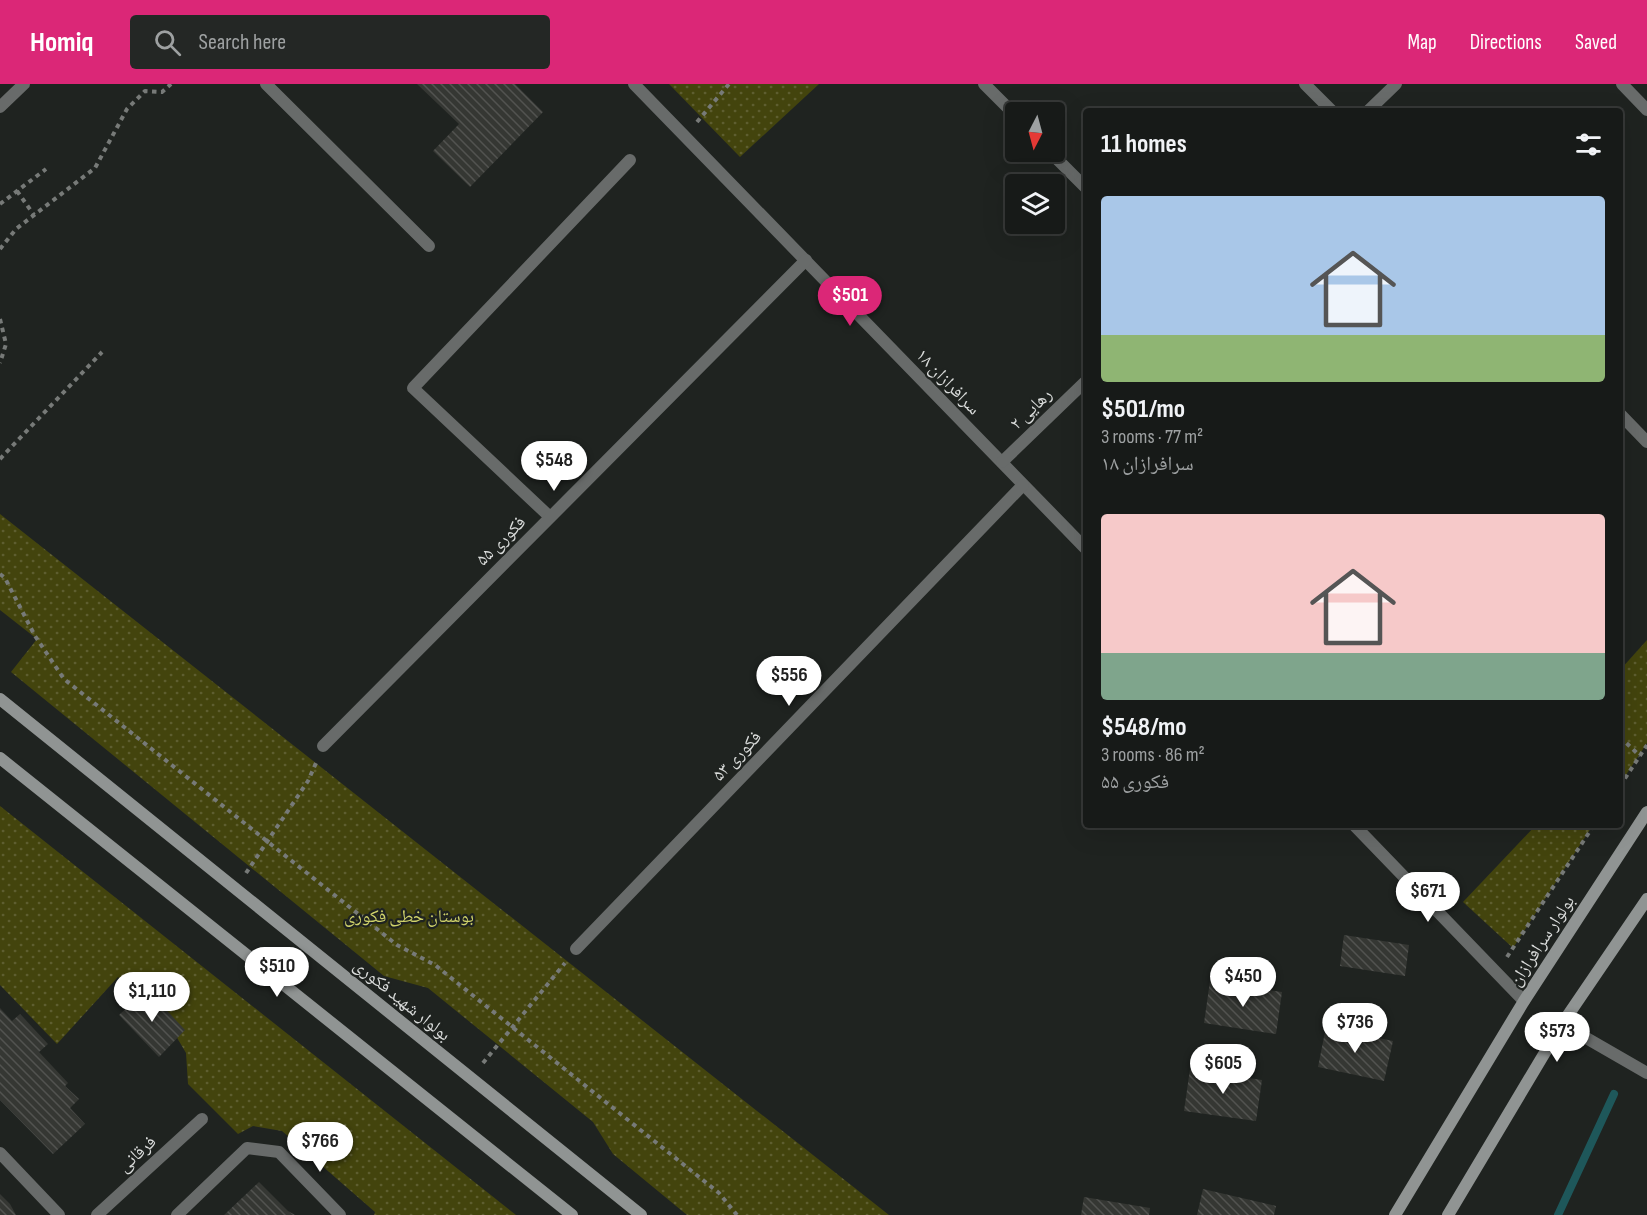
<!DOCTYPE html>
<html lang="en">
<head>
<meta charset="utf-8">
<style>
  :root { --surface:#171a18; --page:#242725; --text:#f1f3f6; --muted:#9ea1a2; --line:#363837; --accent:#db2777 }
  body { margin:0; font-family:"Sofia Sans Condensed","Noto Naskh Arabic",sans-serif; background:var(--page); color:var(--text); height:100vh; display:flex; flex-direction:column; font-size:22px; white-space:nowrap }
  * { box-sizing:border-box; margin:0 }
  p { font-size:20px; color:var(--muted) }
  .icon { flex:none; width:33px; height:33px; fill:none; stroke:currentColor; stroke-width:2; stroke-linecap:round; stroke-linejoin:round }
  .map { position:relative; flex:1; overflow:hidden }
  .sheet { position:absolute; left:1083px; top:24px; width:540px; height:720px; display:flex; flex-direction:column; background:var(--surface); border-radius:6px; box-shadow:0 6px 24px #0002,0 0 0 2px var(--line) }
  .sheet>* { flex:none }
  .needle { width:39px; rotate:186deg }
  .buttons { position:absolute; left:1005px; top:18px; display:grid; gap:12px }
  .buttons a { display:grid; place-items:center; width:60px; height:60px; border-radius:6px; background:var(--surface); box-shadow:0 6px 24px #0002,0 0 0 2px var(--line); font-size:30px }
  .price { position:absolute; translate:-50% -51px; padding:0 14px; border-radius:21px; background:#fff; color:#222; font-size:20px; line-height:39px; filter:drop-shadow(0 2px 3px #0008) }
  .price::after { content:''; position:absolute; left:50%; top:36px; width:18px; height:14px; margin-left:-9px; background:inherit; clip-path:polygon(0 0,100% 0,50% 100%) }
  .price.on { background:var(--accent); color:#fff }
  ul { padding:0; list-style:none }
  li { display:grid; align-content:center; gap:12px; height:318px; padding:0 18px }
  li span { display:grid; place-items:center; height:186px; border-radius:6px; color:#555 }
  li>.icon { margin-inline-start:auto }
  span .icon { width:108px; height:108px; fill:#fffc; stroke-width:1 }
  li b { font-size:26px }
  h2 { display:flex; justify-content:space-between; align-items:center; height:72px; padding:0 18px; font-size:26px }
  header { display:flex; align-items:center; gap:36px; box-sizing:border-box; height:84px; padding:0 30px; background:var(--accent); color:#fff }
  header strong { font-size:28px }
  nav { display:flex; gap:33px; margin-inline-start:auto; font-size:21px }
  .search { width:420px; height:54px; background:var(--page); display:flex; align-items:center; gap:15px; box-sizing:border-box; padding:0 21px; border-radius:6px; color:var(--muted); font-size:22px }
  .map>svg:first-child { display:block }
  .grass { fill:url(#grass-dots) }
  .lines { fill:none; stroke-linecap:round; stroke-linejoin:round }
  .stream { stroke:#1e575a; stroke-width:8 }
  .building { fill:url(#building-back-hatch) }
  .path { stroke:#777a78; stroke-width:4; stroke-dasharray:4.5 4.5; stroke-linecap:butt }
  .service { stroke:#686b6a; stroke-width:12 }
  .pedestrian { stroke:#686b6a; stroke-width:12 }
  .minor { stroke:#686b6a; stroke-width:12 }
  .secondary { stroke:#909493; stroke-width:12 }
  .labels { text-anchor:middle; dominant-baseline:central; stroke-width:4.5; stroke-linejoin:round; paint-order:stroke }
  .street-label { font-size:18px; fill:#d9dbda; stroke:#1f2320 }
  .park-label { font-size:18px; fill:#cfd26a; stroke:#1f2320 }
</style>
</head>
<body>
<header>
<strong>Homiq</strong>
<div class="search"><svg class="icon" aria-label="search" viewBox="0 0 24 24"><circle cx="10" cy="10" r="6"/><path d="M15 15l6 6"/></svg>Search here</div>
<nav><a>Map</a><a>Directions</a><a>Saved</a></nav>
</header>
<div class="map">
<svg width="1647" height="1131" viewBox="0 0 1647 1131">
  <defs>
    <pattern id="grass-dots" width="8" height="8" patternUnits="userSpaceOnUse" patternTransform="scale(1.5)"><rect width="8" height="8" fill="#43440d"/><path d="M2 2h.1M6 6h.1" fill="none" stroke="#5e5e30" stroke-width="1.8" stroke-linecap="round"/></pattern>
    <pattern id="building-back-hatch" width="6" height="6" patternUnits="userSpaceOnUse" patternTransform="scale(1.5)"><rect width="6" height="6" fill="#353733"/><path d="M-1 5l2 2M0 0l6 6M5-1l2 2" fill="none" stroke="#525350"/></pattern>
  </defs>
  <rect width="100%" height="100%" fill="#1f2320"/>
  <g class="grass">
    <polygon points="669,0 819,0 740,73"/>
    <polygon points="0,430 889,1131 687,1131 613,1070 593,1038 428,904 384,892 11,588 37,555 0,526"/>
    <polygon points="1647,556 1647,659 1620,700 1620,586"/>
    <polygon points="0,722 516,1131 374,1131 375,1128 282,1047 253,1042 238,1050 188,1000 186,969 169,940 118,893 57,960 0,901"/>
    <polygon points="1536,741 1593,741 1513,864 1463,818"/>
  </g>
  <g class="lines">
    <polyline class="stream" points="1558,1131 1614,1010"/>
  </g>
  <g class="building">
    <polygon points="417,0 515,0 543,28 470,103 433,67 459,40"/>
    <polygon points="1344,851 1409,861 1405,892 1340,882"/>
    <polygon points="1210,897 1282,908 1276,950 1204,939"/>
    <polygon points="147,905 185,946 159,973 119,931"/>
    <polygon points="0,924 12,937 20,930 48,960 39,968 68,999 65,1002 79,1015 70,1024 85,1040 53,1070 0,1016"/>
    <polygon points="1326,943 1393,957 1384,997 1318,983"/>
    <polygon points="1190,985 1262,996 1256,1037 1184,1027"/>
    <polygon points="259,1098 288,1127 295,1131 224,1131"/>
    <polygon points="1203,1105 1276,1122 1274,1131 1197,1131"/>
    <polygon points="0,1110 10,1120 16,1131 0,1131"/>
    <polygon points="1084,1113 1150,1124 1149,1131 1081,1131"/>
  </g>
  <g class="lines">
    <g class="path">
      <polyline points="697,38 729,0"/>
      <polyline points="17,107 34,131"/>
      <polyline points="0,120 46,85"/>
      <polyline points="0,165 16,145 95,84 127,25 145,7 162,8 171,0"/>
      <polyline points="0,235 6,260 0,279"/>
      <polyline points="0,375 102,268"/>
      <polyline points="0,490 5,494 35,552 64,595 397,861 435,881 719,1109 737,1131"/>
      <polyline points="1620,653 1640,672"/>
      <polyline points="1620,702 1647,661"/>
      <polyline points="246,789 308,697 316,679"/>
      <polyline points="1507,873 1594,741"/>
      <polyline points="483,979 565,879"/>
    </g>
    <g class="service">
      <polyline points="266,0 429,162"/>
      <polyline points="550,433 413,304 630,76"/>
    </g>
    <polyline class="pedestrian" points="97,1131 202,1035"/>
    <g class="minor">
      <polyline points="634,0 1086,465"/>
      <polyline points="984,0 1016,32"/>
      <polyline points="1305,0 1332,27"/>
      <polyline points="1622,0 1647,26"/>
      <polyline points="0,23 24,0"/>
      <polyline points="1368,27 1396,0"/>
      <polyline points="1050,68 1086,104"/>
      <polyline points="1620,330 1647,358"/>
      <polyline points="1002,378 1086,297"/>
      <polyline points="323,662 806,176"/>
      <polyline points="1354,741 1524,917"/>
      <polyline points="576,865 1023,401"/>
      <polyline points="1562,940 1647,989"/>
      <polyline points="0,1069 59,1131"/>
      <polyline points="177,1131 247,1064 279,1068 340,1131"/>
    </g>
    <g class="secondary">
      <polyline points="0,615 641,1131"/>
      <polyline points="0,674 572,1131"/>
      <polyline points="1395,1131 1524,917 1647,728"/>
      <polyline points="1448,1131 1562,940 1647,815"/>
    </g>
  </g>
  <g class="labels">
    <g class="street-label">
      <text transform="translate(948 298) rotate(46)">سرافرازان ۱۸</text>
      <text transform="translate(1031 325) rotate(-44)">رهایی ۲</text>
      <text transform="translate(501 457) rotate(-45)">فکوری ۵۵</text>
      <text transform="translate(737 672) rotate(-46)">فکوری ۵۳</text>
      <text transform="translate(1542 857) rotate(-57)">بولوار سرافرازان</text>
      <text transform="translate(402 916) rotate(39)">بولوار شهید فکوری</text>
      <text transform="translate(137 1070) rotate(-42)">فرقانی</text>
    </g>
    <g class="park-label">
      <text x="409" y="832">بوستان خطی فکوری</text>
    </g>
  </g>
</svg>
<div class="buttons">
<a><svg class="needle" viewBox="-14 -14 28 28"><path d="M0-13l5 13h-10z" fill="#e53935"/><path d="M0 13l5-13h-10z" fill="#9ea1a2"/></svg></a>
<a><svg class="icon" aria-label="layers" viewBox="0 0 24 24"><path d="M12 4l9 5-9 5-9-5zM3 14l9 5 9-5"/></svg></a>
</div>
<b class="price on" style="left:850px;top:243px">$501</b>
<b class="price" style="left:554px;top:408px">$548</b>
<b class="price" style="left:789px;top:623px">$556</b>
<b class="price" style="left:1428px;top:839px">$671</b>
<b class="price" style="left:277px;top:914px">$510</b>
<b class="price" style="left:1243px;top:924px">$450</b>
<b class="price" style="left:152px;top:939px">$1,110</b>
<b class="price" style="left:1355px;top:970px">$736</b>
<b class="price" style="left:1557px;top:979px">$573</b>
<b class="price" style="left:1223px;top:1011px">$605</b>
<b class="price" style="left:320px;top:1089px">$766</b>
<section class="sheet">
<h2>11 homes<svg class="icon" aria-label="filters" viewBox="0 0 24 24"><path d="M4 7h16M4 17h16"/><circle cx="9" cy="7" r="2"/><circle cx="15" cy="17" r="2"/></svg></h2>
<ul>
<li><span style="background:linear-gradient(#a9c7e8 75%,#8fb573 0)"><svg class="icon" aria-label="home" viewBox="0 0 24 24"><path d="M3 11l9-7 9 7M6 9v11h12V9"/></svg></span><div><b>$501/mo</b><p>3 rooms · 77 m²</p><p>سرافرازان ۱۸</p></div></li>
<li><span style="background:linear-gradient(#f6c9c9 75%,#7fa58c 0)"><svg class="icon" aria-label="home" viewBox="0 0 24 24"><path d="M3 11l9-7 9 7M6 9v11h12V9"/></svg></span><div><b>$548/mo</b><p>3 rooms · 86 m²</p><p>فکوری ۵۵</p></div></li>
</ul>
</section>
</div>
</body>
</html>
